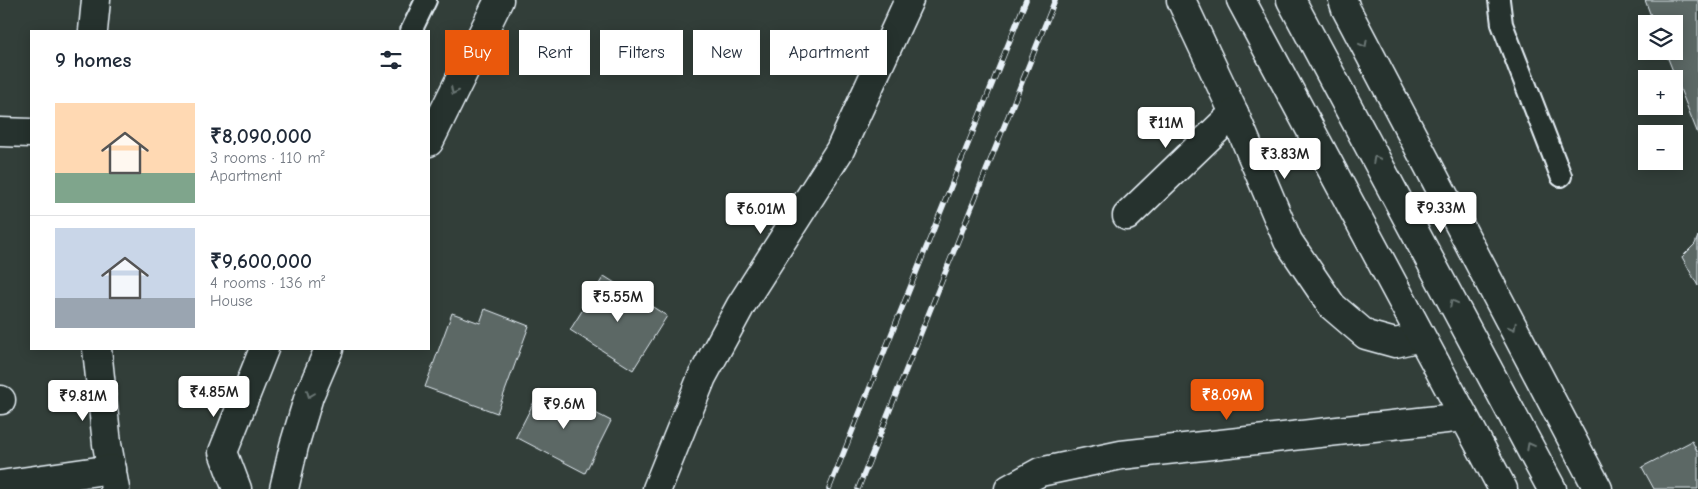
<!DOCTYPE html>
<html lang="en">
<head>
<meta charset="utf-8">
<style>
  :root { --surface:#fff; --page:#f6f6f7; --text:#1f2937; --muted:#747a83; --line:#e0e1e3; --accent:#ea580c }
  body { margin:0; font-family:"Comic Neue",sans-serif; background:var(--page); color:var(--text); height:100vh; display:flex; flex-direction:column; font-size:19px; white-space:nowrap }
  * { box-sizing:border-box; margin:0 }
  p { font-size:16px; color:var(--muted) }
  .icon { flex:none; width:28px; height:28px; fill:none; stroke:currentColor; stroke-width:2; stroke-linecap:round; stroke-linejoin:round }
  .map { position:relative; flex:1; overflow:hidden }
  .panel { position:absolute; left:30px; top:30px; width:400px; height:320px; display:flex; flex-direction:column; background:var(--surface); border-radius:0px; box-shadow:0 2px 12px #0003 }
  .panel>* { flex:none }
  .banner { position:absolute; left:445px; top:30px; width:475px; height:45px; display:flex; gap:10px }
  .buttons { position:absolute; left:1638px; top:15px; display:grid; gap:10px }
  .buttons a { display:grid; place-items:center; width:45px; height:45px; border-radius:0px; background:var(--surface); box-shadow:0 2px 12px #0003; font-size:25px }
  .price { position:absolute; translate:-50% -42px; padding:0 11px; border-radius:5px; background:#fff; color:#222; font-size:16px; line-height:32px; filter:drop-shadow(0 1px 2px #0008) }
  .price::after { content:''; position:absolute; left:50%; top:30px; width:15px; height:11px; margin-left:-8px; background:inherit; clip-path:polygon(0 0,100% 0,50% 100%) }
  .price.on { background:var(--accent); color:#fff }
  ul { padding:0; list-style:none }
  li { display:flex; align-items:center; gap:15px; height:125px; padding:0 25px }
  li+li { border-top:1px solid var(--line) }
  li span { display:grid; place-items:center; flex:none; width:140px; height:100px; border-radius:0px; color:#555 }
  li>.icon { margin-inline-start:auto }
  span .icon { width:60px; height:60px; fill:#fffc; stroke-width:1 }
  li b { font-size:21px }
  h2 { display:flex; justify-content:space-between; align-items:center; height:60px; padding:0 25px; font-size:21px }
  .tag { padding:0 18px; border-radius:0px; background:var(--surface); box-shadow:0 2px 12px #0003; font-size:18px; line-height:45px }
  .tag.on { background:var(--accent); color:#fff }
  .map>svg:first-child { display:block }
  .building { fill:#5c6865; stroke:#e8f1f8 }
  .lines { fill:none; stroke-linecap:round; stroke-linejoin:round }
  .service-casing { stroke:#e8f1f8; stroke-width:24 }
  .minor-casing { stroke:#e8f1f8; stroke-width:31 }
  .tertiary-casing { stroke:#e8f1f8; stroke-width:31 }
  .secondary-casing { stroke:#e8f1f8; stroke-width:31 }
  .service { stroke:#26332d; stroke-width:20 }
  .minor { stroke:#26332d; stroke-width:28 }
  .tertiary { stroke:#26332d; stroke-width:28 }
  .secondary { stroke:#26332d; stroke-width:28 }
  .rail-casing { stroke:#e8f1f8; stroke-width:5.5 }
  .rail { stroke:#26332d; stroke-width:4; stroke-dasharray:11; stroke-linecap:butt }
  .oneway { stroke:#6a7674 }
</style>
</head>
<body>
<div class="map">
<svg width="1698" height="489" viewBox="0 0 1698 489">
  <rect width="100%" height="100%" fill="#323e39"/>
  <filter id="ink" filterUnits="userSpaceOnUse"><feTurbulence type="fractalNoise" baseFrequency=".02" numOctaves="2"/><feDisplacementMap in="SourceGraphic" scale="10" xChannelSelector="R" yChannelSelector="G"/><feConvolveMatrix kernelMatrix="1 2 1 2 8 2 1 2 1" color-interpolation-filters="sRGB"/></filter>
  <g filter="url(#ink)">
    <g class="building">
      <polygon points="1645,0 1698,0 1698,134 1665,51 1674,51 1674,24 1654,24"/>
      <polygon points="1698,236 1698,286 1682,257 1695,244"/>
      <polygon points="604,276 667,316 633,370 570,330"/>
      <polygon points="485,309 529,326 497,413 425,387 452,313 480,323"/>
      <polygon points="540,390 569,405 572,401 611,421 585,473 516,437"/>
      <polygon points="1692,441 1698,453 1698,489 1654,489 1642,467"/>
    </g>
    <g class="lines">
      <defs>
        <g id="service">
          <polyline points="1499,0 1502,24 1561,176"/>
          <polyline points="411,31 426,0"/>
        </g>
        <g id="minor">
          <polyline points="1181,0 1234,113 1288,241 1332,306 1366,335 1395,343 1421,337"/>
          <polyline points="1241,0 1503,489"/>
          <polyline points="93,31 96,0"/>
          <polyline points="0,132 31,133"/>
          <polyline points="1127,216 1234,113"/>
          <polyline points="97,349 107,444 115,489"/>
          <polyline points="0,400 1,400"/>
          <polyline points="0,485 112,469"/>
          <polyline points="237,489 223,452 264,349"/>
          <polyline points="657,489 702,377 741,305 840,150 909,0"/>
          <polyline points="1009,489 1040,472 1121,455 1464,417"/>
        </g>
        <g id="tertiary">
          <polyline points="1343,0 1346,9 1598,489"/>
          <polyline points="429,142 499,0"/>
          <polyline points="284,489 294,446 309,396 329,349"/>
        </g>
        <polyline id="secondary" points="1291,0 1552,489"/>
      </defs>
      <use href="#service" class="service-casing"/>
      <use href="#minor" class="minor-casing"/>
      <use href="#tertiary" class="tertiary-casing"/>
      <use href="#secondary" class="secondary-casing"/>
      <use href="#service" class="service"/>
      <use href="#minor" class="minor"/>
      <use href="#tertiary" class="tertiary"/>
      <use href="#secondary" class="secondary"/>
      <defs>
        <g id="rail">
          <polyline points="829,489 1026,0"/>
          <polyline points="858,489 1055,0"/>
        </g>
      </defs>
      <use href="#rail" class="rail-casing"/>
      <use href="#rail" class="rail"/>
    </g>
    <defs><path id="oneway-chevron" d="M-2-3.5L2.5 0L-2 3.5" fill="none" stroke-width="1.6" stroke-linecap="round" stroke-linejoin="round" transform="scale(1.25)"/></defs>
    <g class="oneway">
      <use href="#oneway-chevron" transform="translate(1364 44) rotate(62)"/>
      <use href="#oneway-chevron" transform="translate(454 91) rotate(116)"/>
      <use href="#oneway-chevron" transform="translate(1376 159) rotate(-118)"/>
      <use href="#oneway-chevron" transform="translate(1453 303) rotate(-118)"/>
      <use href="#oneway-chevron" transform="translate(1513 327) rotate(62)"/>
      <use href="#oneway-chevron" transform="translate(310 394) rotate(111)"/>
      <use href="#oneway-chevron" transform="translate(1530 446) rotate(-118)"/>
    </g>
  </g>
</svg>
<div class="buttons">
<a><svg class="icon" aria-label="layers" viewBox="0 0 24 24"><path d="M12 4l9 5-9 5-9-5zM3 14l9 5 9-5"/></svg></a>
<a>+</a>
<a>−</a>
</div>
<b class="price" style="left:1166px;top:149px">₹11M</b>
<b class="price" style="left:1285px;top:180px">₹3.83M</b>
<b class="price" style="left:1441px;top:234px">₹9.33M</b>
<b class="price" style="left:761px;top:235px">₹6.01M</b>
<b class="price" style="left:618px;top:323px">₹5.55M</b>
<b class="price" style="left:214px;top:418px">₹4.85M</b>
<b class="price on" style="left:1227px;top:421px">₹8.09M</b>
<b class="price" style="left:83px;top:422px">₹9.81M</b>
<b class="price" style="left:564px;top:430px">₹9.6M</b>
<div class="banner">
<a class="tag on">Buy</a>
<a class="tag">Rent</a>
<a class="tag">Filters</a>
<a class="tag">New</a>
<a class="tag">Apartment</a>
</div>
<section class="panel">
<h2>9 homes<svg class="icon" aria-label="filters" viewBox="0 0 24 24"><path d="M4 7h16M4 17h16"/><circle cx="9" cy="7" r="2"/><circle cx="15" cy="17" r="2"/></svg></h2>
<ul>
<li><span style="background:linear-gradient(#ffd9b3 70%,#7fa58c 0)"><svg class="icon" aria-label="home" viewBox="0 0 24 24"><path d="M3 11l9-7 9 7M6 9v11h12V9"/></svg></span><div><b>₹8,090,000</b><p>3 rooms · 110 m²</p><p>Apartment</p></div></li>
<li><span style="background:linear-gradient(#c9d6e8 70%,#9aa5b1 0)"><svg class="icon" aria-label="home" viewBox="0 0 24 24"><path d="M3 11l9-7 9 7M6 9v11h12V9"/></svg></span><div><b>₹9,600,000</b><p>4 rooms · 136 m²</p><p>House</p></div></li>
</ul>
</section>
</div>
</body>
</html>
